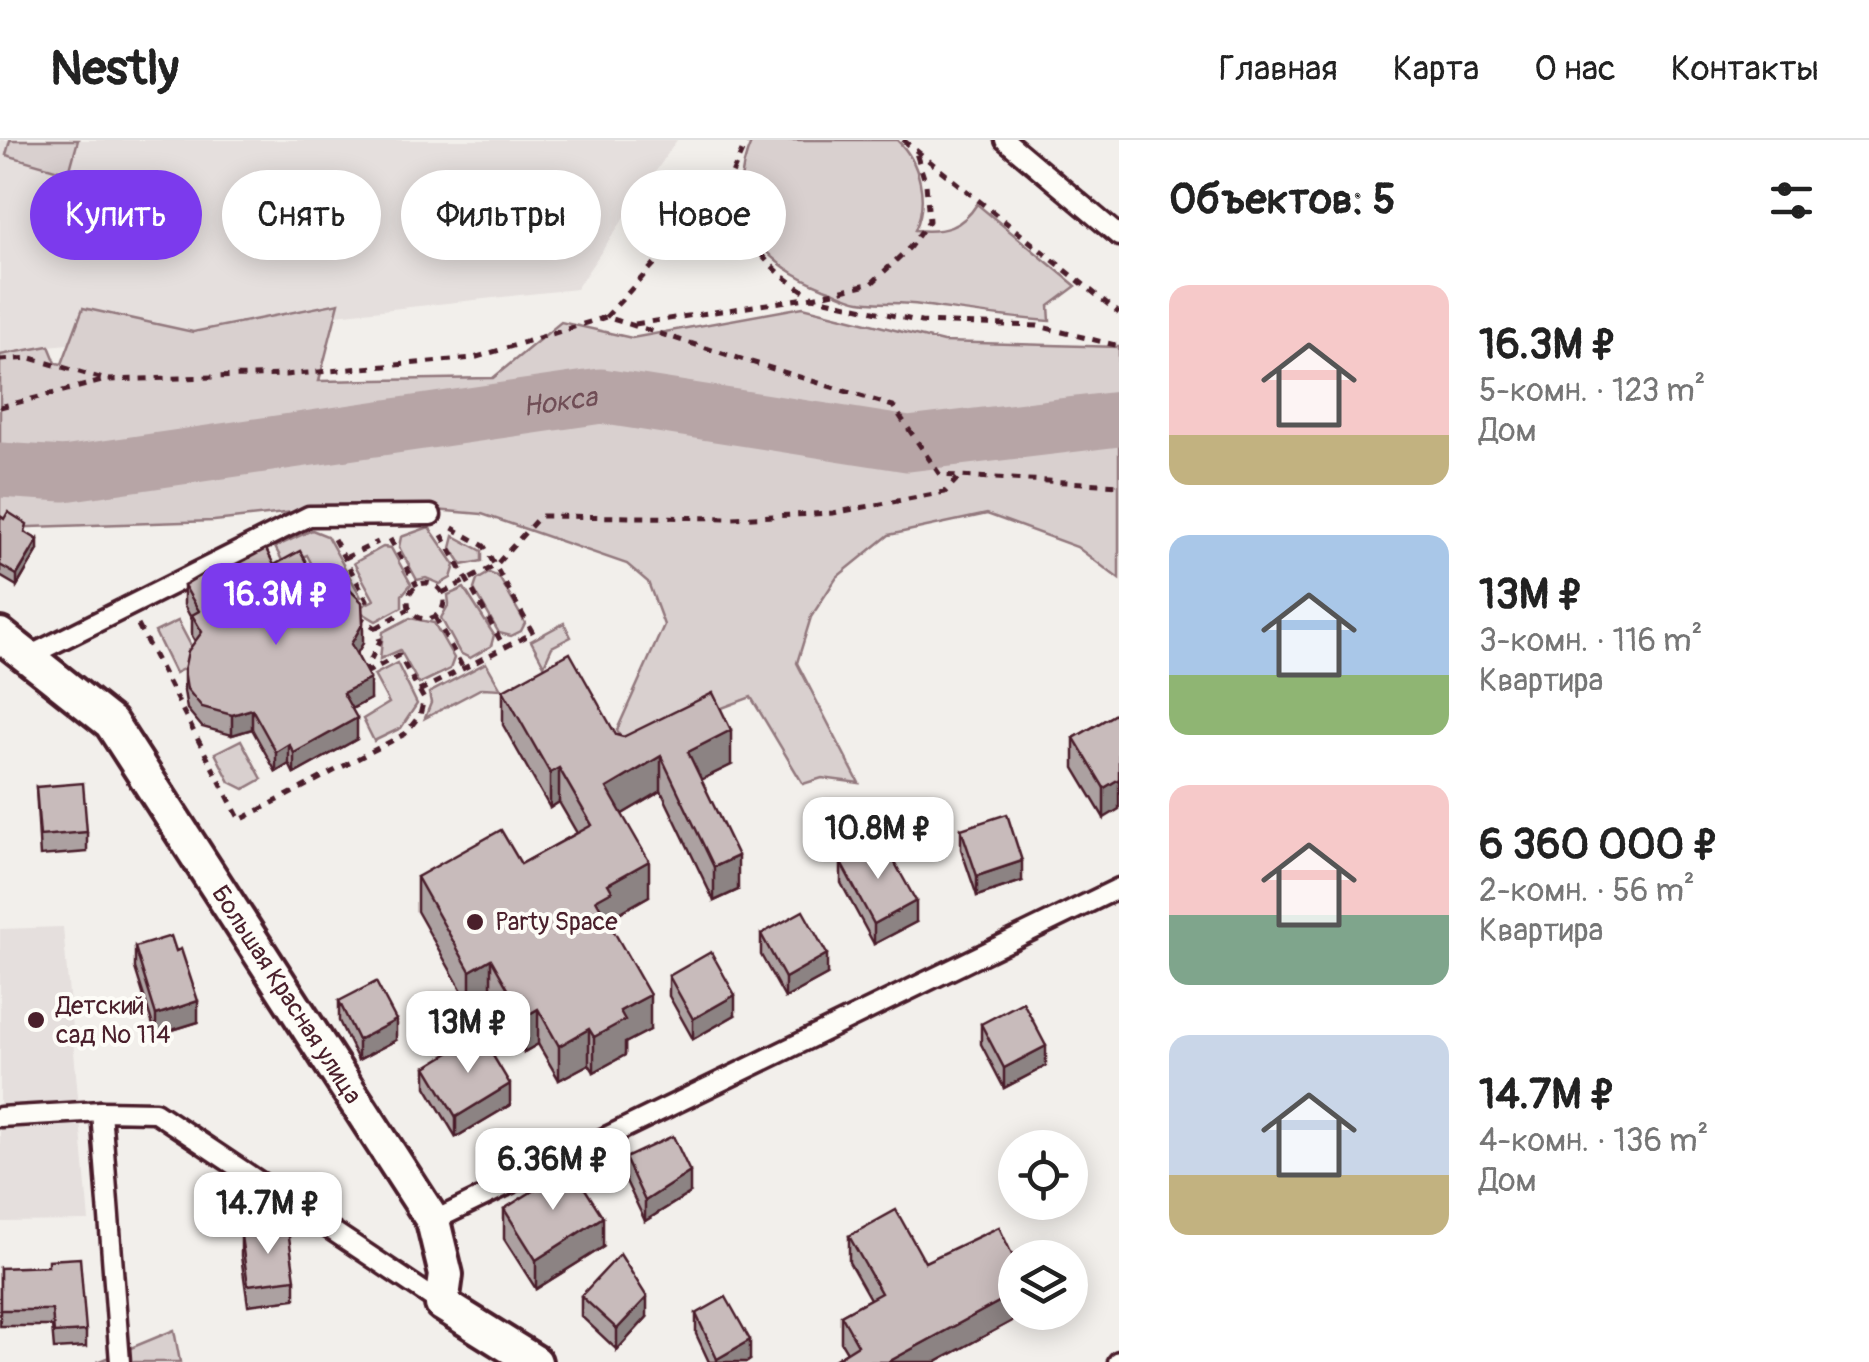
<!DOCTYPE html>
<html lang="ru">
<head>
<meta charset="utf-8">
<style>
  :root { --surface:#fff; --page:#f2f2f2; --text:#222; --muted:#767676; --line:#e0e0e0; --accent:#7c3aed }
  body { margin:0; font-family:Pangolin,sans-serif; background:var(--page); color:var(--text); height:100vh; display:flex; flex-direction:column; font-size:38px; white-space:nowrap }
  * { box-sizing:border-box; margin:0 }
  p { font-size:32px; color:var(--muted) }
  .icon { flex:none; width:55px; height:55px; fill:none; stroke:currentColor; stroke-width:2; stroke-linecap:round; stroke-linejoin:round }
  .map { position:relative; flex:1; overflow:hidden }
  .panel { display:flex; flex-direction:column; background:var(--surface); width:750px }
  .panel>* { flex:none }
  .banner { position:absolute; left:30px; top:30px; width:938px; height:90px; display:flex; gap:20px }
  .controls { position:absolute; left:998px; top:990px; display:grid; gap:20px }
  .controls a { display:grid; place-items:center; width:90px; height:90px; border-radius:50%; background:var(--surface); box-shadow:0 5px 25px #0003; font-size:50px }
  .price { position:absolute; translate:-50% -85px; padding:0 22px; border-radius:20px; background:#fff; color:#222; font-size:32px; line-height:65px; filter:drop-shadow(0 2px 5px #0008) }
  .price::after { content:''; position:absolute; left:50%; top:60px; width:30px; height:22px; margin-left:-15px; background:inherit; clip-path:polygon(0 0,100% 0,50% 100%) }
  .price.active { background:var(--accent); color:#fff }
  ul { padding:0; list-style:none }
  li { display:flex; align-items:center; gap:30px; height:250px; padding:0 50px }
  li span { display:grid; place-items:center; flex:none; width:280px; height:200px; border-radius:20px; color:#555 }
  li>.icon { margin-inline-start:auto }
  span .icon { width:120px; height:120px; fill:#fffc; stroke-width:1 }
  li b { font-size:42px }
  h2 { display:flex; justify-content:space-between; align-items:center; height:120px; padding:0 50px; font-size:42px }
  .chip { padding:0 35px; border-radius:45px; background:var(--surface); box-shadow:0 5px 25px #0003; font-size:35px; line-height:90px }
  .chip.active { background:var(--accent); color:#fff }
  header { display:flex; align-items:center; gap:60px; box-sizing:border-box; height:140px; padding:0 50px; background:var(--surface); border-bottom:2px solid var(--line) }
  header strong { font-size:48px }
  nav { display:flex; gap:55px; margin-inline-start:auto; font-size:35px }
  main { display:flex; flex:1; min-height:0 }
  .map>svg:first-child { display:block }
  .built { fill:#e5dfdd }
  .green { fill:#d9d0cf; stroke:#92787d; stroke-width:2.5 }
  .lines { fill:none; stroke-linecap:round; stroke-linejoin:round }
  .river { stroke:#b7a5a6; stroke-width:55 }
  .service-casing { stroke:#4a1f2b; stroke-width:25 }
  .minor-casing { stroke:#4a1f2b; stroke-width:40 }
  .path { stroke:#4a1f2b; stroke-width:5; stroke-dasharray:8 8; stroke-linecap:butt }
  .service { stroke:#fdfcf7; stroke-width:18 }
  .minor { stroke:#fdfcf7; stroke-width:32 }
  .wall { fill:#aca1a1; stroke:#4a1f2b; stroke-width:2.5 }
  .shaded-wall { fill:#8c8383; stroke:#4a1f2b; stroke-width:2.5 }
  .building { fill:#c8bbbb; stroke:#4a1f2b; stroke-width:2.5 }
  .poi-dot { fill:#4a1f2b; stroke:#fdfcf7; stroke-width:4 }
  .labels { text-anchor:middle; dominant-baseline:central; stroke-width:8; stroke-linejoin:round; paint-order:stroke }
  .poi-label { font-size:25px; fill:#4a1f2b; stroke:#fdfcf7; text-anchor:start }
  .street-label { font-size:25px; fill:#4a1f2b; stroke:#fdfcf7 }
  .water-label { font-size:28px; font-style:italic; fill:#704e56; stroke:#fdfcf7 }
</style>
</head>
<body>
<header>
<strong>Nestly</strong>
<nav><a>Главная</a><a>Карта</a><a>О нас</a><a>Контакты</a></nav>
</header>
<main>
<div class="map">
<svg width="1119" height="1222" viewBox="0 0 1119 1222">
  <rect width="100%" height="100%" fill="#f2efeb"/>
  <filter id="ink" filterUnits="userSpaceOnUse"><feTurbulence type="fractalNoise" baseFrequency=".01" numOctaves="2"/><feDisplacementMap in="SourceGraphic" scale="20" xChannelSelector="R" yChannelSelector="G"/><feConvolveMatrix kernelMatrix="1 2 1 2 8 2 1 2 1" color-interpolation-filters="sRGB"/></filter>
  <g filter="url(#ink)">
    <g class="built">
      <polygon points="0,0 677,0 576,149 49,206 13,215 0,215"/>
      <polygon points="63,787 89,1081 0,1082 0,789"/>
    </g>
    <g class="green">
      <polygon points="10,0 78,0 69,33 6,15"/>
      <path d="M752 0H897C920 22 929 60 915 90 943 93 962 88 977 64L1076 146 1049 166 1050 181C1006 178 964 171 921 165 901 162 880 164 860 161 848 159 836 152 824 148 756 121 721 72 752 0Z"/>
      <polygon points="339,163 319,241 493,238 561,182 632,198 803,167 943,202 1119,207 1119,439 1077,407 987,374 889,395 837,437 811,477 797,523 859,643 822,638 803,644 751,557 624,605 617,590 664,485 648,442 627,424 482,374 363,364 214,381 0,388 0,215 49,206 56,223 62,224 83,168 193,192"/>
      <polygon points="429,387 455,425 451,438 440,444 426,438 417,440 399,407 401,397"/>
      <polygon points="312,390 327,396 361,457 335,469 307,415 284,424 275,407"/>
      <polygon points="454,396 482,411 482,421 462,425 451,408"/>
      <polygon points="383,407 391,408 411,444 402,455 402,467 376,481 356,469 374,460 354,423"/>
      <polygon points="489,433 499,437 525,483 521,491 511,496 499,493 474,449 477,440"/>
      <polygon points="464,448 494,495 491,506 470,518 460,513 441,478 449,464 448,455"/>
      <polygon points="410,478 434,483 454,518 450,529 419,544 400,510 380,519 383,492"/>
      <polygon points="178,481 199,521 175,533 155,492"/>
      <polygon points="564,483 571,497 552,507 544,525 531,501"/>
      <polygon points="397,523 417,564 401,588 374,601 363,579 389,563 374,535"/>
      <polygon points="486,523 501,549 482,548 425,578 431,563 429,553"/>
      <polygon points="241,600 262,639 244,649 230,642 215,613"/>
      <polygon points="174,1190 180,1222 97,1222"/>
    </g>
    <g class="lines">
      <path class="river" id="s1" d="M0 330 64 334 601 256 908 304 1119 279"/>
      <defs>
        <g id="service">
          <polyline points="1005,0 1119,96"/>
          <polyline points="27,517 309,376 431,375"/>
          <polyline points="0,977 101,971"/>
          <polyline points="433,1081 1119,748"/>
          <polyline points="120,1222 101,971 155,972 442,1164"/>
          <polyline points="1118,1222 1119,1221"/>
        </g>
        <g id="minor">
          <path id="s2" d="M0 495 111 583 433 1081 446 1135 442 1164 535 1222"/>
        </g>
      </defs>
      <use href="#service" class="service-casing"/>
      <use href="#minor" class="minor-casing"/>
      <g class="path">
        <polyline points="903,0 1119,173"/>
        <path d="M728 43C743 101 763 125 813 157L872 143 910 107 929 81 926 44 915 10"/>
        <polyline points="606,177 728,43 747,0"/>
        <polyline points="635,184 813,157 921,182 1038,186 1119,206"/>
        <polyline points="0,220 31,218 103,239"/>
        <polyline points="0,267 106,240 285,235 474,218 606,177 893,266 940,335 1119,345"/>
        <polyline points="442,395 504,507"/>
        <polyline points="334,399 367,460 358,465"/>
        <polyline points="390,399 417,446"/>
        <polyline points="345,418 378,402"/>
        <circle cx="426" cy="461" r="18"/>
        <polyline points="442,453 495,426 540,376 733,378 833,373 945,352 960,336"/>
        <polyline points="358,476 376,488 380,501 365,531"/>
        <polyline points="435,477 463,528"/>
        <polyline points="138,485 240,680 405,594 420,575 424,559 399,515 364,534"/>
        <polyline points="376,488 409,469"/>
        <polyline points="419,551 533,493 484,406 449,386"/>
      </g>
      <use href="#service" class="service"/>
      <use href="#minor" class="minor"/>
    </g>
    <g class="wall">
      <polygon points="0,376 27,393 38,410 17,446 0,436"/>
      <polygon points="274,425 316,441 363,503 356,514 370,559 352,569 357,599 294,634 289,624 276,632 252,589 232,595 202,587 187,569 184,551 184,530 195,501 192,496 192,480 184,465 184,445 214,437"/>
      <polygon points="503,550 616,595 731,625 701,640 738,750 714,761 661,651 622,674 649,756 612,777 611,786 650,890 625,903 625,915 594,932 589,924 559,940 538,904 524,912 491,854 470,865 417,771 417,737 521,724 577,693 559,662 550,668 503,585"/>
      <polygon points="1119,572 1104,678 1074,628 1074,598"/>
      <polygon points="36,647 87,692 87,712 40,716"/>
      <polygon points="961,689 1022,741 977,756 961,709"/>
      <polygon points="841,723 916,782 874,804 841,743"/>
      <polygon points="761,794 827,835 785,858 761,815"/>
      <polygon points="135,807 198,882 156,895 135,828"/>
      <polygon points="669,836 735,875 693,899 669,856"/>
      <polygon points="339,861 396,900 358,920 339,881"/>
      <polygon points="981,884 1046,926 1004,948 981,904"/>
      <polygon points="426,927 510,965 456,997 426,947"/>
      <polygon points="625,1018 690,1053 645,1081 625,1039"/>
      <polygon points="504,1069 603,1107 536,1149 504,1099"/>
      <polygon points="241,1096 295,1139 295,1159 248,1165 241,1116"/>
      <polygon points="849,1096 925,1122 1027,1173 936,1222 831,1222 847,1212 841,1202 841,1175 870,1159 849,1122"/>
      <polygon points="0,1128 86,1191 86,1207 54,1209 52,1186 0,1186"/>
      <polygon points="581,1156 647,1177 617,1210 581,1176"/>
      <polygon points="696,1174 750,1220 747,1222 709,1222 696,1194"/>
    </g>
    <g class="shaded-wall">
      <polygon points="38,400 38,410 17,446 17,435"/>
      <polygon points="363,483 363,503 351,524 351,504"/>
      <polygon points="370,539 370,559 343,573 343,553"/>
      <polygon points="252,569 252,589 232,595 232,575"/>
      <polygon points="357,578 357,599 294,634 294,613"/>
      <polygon points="731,590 731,625 688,646 688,612"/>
      <polygon points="289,604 289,624 276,632 276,612"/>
      <polygon points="661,616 661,651 607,683 607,648"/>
      <polygon points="559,628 559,662 550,668 550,633"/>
      <polygon points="1119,639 1119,669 1104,678 1104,648"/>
      <polygon points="738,716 738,750 714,761 714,727"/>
      <polygon points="649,721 649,756 612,777 612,786 596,794 596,760 608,744"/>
      <polygon points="1022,721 1022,741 977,756 977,736"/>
      <polygon points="916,761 916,782 874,804 874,784"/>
      <polygon points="827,814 827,835 785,858 785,838"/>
      <polygon points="491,819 491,854 470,865 470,831"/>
      <polygon points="650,855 650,890 625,903 625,915 594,932 594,897 620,871"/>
      <polygon points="735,855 735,875 693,899 693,879"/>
      <polygon points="198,861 198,882 156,895 156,875"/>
      <polygon points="538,869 538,904 524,912 524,877"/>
      <polygon points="396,880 396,900 358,920 358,900"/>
      <polygon points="589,889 589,924 559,940 559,906"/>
      <polygon points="1046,906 1046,926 1004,948 1004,928"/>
      <polygon points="510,944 510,965 456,997 456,977"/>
      <polygon points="690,1032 690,1053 645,1081 645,1061"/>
      <polygon points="603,1077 603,1107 536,1149 536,1120"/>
      <polygon points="1015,1153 1015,1172 1027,1173 936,1222 888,1222"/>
      <polygon points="647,1157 647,1177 617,1210 617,1189"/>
      <polygon points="750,1200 750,1220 747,1222 717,1222 717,1219"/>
    </g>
    <g class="building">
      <polygon points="8,372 27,384 25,392 38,400 17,435 0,425 0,376 4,379"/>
      <polygon points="266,409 274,425 300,411 316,441 344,444 362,462 363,483 351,504 370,539 343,553 357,578 294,613 289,604 276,612 252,569 232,575 202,567 187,549 184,530 188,511 202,492 192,475 199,471 184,445 210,430 214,437"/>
      <polygon points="570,513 616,595 623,597 713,553 731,590 688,612 738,716 714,727 661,616 607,648 649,721 608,744 612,751 596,760 650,855 620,871 625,880 594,897 589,889 559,906 538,869 524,877 491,819 470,831 417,737 501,690 521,724 592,685 559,628 550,633 503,550"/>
      <polygon points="1119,572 1119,639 1104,648 1074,598"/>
      <polygon points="83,643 87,692 40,696 36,647"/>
      <polygon points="1007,674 1022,721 977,736 961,689"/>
      <polygon points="882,700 916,761 874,784 841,723"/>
      <polygon points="803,771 827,814 785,838 761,794"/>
      <polygon points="171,796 176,811 181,809 198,861 156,875 135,807"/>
      <polygon points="711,812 735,855 693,879 669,836"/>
      <polygon points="376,842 396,880 358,900 339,861"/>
      <polygon points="1023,862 1046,906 1004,928 981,884"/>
      <polygon points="480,894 510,944 456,977 426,927"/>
      <polygon points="673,996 690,1032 645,1061 625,1018"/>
      <polygon points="571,1027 603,1077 536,1120 504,1069"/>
      <polygon points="896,1070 925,1122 999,1087 1015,1121 1015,1153 888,1222 831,1222 858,1205 841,1175 881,1153 849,1096"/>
      <polygon points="288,1090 295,1139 248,1145 241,1096"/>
      <polygon points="620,1114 647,1157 617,1189 581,1156"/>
      <polygon points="80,1118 86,1191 54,1193 52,1170 0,1170 0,1128 48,1126 48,1120"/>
      <polygon points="726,1157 750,1200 717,1219 696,1174"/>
    </g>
  </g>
  <g class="poi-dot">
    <circle cx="475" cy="782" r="10"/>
    <circle cx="36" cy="880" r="10"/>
  </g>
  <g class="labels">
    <g class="poi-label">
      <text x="495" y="782">Party Space</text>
      <text x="56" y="866">Детский<tspan x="56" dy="29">сад № 114</tspan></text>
    </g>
    <g class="street-label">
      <text stroke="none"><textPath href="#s2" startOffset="465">Большая Красная улица</textPath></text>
    </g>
    <g class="water-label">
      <text stroke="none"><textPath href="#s1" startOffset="565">Нокса</textPath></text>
    </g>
  </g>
</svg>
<div class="controls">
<a><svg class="icon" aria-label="locate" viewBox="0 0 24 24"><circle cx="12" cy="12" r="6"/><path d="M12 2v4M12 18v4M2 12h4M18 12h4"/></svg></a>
<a><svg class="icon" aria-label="layers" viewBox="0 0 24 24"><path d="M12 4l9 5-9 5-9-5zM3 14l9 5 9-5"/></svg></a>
</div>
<b class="price active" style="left:276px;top:508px">16.3M ₽</b>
<b class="price" style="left:878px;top:742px">10.8M ₽</b>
<b class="price" style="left:468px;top:936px">13M ₽</b>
<b class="price" style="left:553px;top:1073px">6.36M ₽</b>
<b class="price" style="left:268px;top:1117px">14.7M ₽</b>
<div class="banner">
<a class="chip active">Купить</a>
<a class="chip">Снять</a>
<a class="chip">Фильтры</a>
<a class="chip">Новое</a>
</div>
</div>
<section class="panel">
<h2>Объектов: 5<svg class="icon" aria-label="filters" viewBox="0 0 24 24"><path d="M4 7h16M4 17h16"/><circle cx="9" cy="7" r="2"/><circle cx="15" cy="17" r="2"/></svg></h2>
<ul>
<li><span style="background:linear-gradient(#f6c9c9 75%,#c2b280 0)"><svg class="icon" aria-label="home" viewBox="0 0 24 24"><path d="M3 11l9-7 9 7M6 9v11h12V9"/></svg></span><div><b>16.3M ₽</b><p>5-комн. · 123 m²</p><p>Дом</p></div></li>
<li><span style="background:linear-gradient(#a9c7e8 70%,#8fb573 0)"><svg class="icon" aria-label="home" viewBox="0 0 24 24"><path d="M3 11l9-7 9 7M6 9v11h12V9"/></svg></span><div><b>13M ₽</b><p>3-комн. · 116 m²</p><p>Квартира</p></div></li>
<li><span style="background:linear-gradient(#f6c9c9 65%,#7fa58c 0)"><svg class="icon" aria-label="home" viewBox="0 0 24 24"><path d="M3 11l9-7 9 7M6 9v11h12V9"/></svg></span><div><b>6 360 000 ₽</b><p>2-комн. · 56 m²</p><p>Квартира</p></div></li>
<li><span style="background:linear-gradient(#c9d6e8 70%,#c2b280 0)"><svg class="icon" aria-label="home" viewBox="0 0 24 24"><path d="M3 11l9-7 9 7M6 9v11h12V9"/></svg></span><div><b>14.7M ₽</b><p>4-комн. · 136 m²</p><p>Дом</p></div></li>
</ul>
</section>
</main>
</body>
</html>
